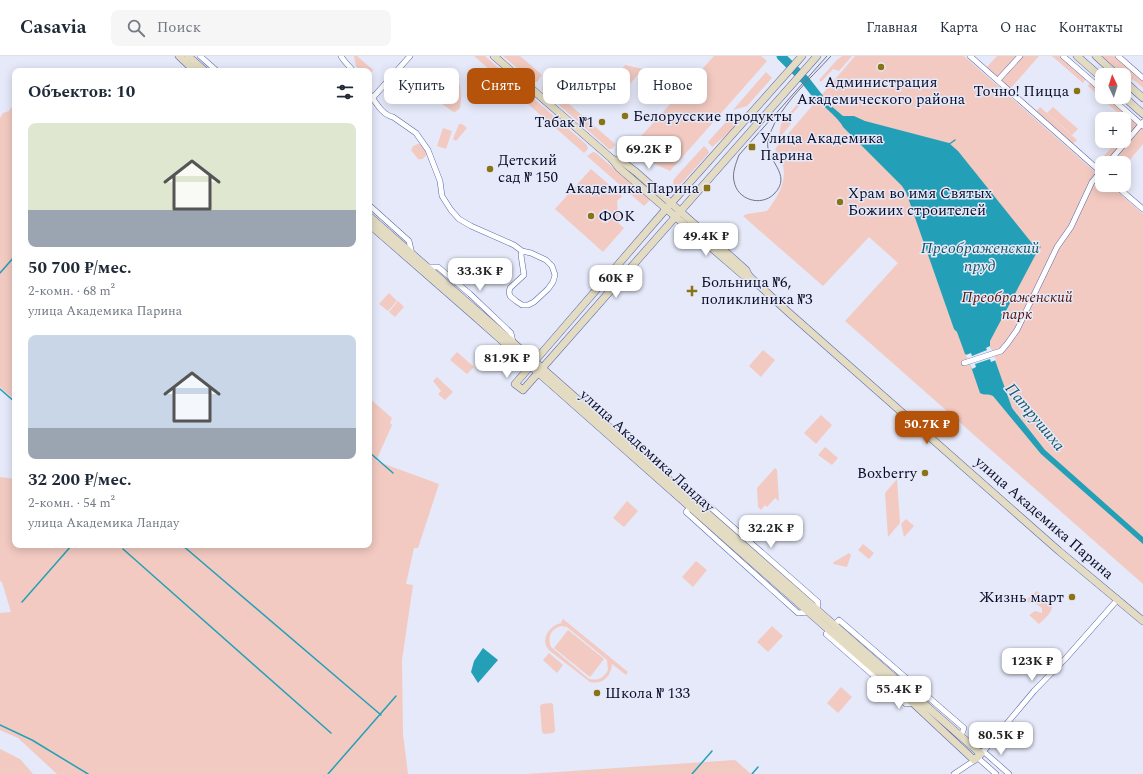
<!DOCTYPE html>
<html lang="ru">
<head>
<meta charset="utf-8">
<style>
  :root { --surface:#fff; --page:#f6f6f7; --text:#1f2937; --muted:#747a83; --line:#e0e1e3; --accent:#b45309 }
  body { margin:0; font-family:Spectral,serif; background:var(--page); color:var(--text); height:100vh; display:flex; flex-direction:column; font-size:15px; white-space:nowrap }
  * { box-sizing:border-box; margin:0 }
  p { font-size:13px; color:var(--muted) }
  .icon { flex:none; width:22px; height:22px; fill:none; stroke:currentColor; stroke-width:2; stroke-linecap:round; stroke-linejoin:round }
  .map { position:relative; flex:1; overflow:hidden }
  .sheet { position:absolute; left:12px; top:12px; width:360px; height:480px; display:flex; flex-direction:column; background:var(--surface); border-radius:8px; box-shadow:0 2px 10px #0003 }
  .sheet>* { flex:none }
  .banner { position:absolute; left:384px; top:12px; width:380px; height:36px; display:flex; gap:8px }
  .needle { width:26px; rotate:356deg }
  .controls { position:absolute; left:1095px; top:12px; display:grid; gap:8px }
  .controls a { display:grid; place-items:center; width:36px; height:36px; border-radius:8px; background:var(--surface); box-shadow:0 2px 10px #0003; font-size:20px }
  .price { position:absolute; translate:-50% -34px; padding:0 9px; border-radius:8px; background:#fff; color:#222; font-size:13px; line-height:26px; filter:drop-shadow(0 1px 2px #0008) }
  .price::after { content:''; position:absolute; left:50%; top:24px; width:12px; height:9px; margin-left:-6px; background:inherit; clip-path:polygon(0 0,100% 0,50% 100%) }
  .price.selected { background:var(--accent); color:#fff }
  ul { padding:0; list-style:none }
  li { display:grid; align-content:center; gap:8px; height:212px; padding:0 16px }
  li span { display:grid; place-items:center; height:124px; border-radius:8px; color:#555 }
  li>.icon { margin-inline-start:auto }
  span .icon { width:72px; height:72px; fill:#fffc; stroke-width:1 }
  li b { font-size:17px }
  h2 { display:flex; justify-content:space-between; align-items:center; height:48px; padding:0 16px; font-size:17px }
  .pill { padding:0 14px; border-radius:8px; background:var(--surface); box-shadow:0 2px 10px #0003; font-size:14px; line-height:36px }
  .pill.selected { background:var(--accent); color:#fff }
  header { display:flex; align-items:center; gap:24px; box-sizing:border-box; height:56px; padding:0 20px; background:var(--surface); border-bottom:1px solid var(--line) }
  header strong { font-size:19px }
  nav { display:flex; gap:22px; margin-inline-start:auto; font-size:14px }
  .search { width:280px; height:36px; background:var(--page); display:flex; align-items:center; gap:10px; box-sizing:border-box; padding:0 14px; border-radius:8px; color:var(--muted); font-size:15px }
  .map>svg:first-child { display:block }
  .green { fill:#f2cac1; fill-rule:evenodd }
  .water { fill:#23a0b8 }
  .pier { fill:#e5e9f9 }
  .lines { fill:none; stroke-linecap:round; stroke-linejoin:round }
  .stream { stroke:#23a0b8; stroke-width:1.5 }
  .river { stroke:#23a0b8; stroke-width:9 }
  .street-casing { stroke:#5967ac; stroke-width:6 }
  .secondary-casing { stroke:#5967ac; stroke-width:8 }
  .street { stroke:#fff; stroke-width:5 }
  .secondary { stroke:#e3dcc3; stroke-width:7 }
  .tram { stroke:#71748a; stroke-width:1 }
  .poi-dot { fill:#897315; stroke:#e5e9f9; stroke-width:1.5 }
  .labels { text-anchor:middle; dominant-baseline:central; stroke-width:3; stroke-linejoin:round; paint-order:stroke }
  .poi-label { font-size:15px; fill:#090c27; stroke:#e5e9f9; text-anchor:start }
  .park-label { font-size:15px; font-style:italic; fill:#541305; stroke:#e5e9f9 }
  .street-label { font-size:15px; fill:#090c27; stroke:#e5e9f9 }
  .water-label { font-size:16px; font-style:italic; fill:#165764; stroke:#e5e9f9 }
</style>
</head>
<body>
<header>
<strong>Casavia</strong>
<div class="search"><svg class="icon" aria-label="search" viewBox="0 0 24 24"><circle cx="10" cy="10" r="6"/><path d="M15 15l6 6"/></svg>Поиск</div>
<nav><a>Главная</a><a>Карта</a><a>О нас</a><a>Контакты</a></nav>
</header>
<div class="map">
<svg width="1143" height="718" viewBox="0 0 1143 718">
  <rect width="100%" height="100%" fill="#e5e9f9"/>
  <g class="green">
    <polygon points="354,0 357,0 373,14 369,19 369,15 361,15 356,10"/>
    <polygon points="474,0 485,0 517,28 517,33 515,36"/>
    <polygon points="503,0 520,0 542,19 537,26 533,26"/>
    <polygon points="714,0 761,0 767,5 670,115 653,107 633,89"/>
    <polygon points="842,0 852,0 839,15 833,13 821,26 819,24 837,4"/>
    <path d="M855 0H964L1102 122V129H1110L1143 158V528L845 265 898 207 869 181 823 230 743 160 747 158 767 155C782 135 792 117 775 93Z"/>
    <polygon points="997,0 1039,0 1010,33 986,12"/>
    <polygon points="1052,0 1059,0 1086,23 1083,27"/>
    <polygon points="1102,0 1114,0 1143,25 1143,32 1133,23 1131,25"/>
    <polygon points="625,9 643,13 628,30 616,19"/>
    <polygon points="766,16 772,22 747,50 733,54"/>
    <polygon points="549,24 554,29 563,43 614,87 615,89 612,93 609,93 542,34 542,31"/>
    <polygon points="452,26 456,26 460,29 461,43 460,52 455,56 452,55 438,45 437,43"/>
    <polygon points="1090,27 1102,37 1102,41 1107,41 1128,59 1125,63 1088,30"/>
    <polygon points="526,36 587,89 588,93 584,97 519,40 523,37"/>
    <polygon points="803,41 805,43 788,63 791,68 780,81 779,80 781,68"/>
    <polygon points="15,46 15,344 0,331 0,62 3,57 9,55"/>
    <polygon points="1040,51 1077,84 1073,88 1036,56"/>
    <polygon points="1053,51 1078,73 1072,79 1047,57"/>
    <polygon points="745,58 746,58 734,72 712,91 708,86 725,67"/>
    <polygon points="1133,63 1143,72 1143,88 1124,111 1124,107 1102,107 1102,116 1095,110 1117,85 1124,85 1124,77 1126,75 1125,73"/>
    <polygon points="459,68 462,68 467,72 456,85 453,83"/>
    <polygon points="443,72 452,75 446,93 437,90"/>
    <path d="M418 88H423L427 98C424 102 423 104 418 103L411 94 413 90Z"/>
    <polygon points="704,90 708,94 709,97 677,132 674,130 673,126 674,123"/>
    <polygon points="593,96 596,97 650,144 644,150 587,100"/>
    <polygon points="591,113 622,140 617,145 619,168 624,172 603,196 555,153"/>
    <polygon points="389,237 397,245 388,255 379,248"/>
    <polygon points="398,245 404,251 395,261 389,256"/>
    <polygon points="763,294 775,304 761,321 749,310"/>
    <polygon points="457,296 474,311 467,318 450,304"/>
    <polygon points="437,321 453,336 445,344 438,338 441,335 433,325"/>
    <polygon points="369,342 392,362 390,367 392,369 376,405 439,428 418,492 414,492 406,528 413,529 402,604 403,678 408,718 57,718 18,682 0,674 0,557 11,556 2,526 0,525 0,421 15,423 15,489 369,489"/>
    <polygon points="821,359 832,369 816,388 804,377"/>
    <polygon points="825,391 838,402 832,409 818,399"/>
    <polygon points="775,412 777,414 779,445 775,442 767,451 765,449 761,454 758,451 757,432"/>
    <polygon points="897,423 900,467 888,481 885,437"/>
    <polygon points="627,445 638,455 624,471 613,462"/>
    <polygon points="906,463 914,470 904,481 901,468"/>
    <polygon points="863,488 874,497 869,503 858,494"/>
    <polygon points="849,497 851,499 847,511 833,508 834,506"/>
    <polygon points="696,505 707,514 693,531 682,521"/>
    <path d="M1037 535 1052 548C1054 556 1044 563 1039 568L1029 559 1035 555 1042 557V552L1032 545 1028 547 1027 543Z"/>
    <path d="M563 563 628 616 626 619 612 608C611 620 603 629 590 626L550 595C539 585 549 569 562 567L561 566ZM561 570 567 571 607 604 608 614C604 622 598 625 589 623L551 591C547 581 551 573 561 570Z"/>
    <polygon points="772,570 783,580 768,596 757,586"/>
    <polygon points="568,574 604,603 590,621 554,592"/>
    <polygon points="549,597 563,609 557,617 543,604"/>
    <polygon points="841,631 852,641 838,657 827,647"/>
    <polygon points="551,647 553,648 555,675 553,677 544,678 542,676 540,650 542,648"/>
    <polygon points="0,693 20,703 33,718 0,718"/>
    <polygon points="735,704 751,718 526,718 542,717"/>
  </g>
  <g class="water">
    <path d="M814 31 823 43 843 60H854L865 65 949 87 958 95 1035 191 1037 196 990 285V290L1012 352 1045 394 1143 481V488L1041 398 993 340C988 337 984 340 980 337L967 299 965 298 957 276 954 273 906 136 902 130 843 71C839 62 817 45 809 36Z"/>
    <polygon points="483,592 498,604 478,627 471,616 474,605"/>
  </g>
  <polygon class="pier" points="990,290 996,304 991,306 990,303 975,308 976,311 972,313 966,299 971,297 972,300 987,294 986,292"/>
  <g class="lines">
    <g class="stream">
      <polyline points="948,89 955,84"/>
      <polyline points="1035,195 1040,191"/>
      <polyline points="0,217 15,200"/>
      <polyline points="0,333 15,346"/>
      <polyline points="369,396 393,417"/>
      <polyline points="182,489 381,659"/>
      <polyline points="123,493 331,677"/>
      <polyline points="22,546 72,489"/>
      <polyline points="0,669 32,684 88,718"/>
      <polyline points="328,718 396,640"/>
      <polyline points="692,718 712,695"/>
      <polyline points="752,718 758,711"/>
    </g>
    <polyline class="river" points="781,0 805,24 819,42"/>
    <defs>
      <g id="street">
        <polyline points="200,0 217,15"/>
        <path d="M341 0C344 6 349 9 353 15"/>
        <polyline points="970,0 1102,117"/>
        <polyline points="1063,0 1102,34"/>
        <polyline points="1118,0 1143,22"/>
        <polyline points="998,24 1020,0"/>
        <path d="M369 37C375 45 382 59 393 61L416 77 428 94 440 125 442 140 451 154 459 163 471 170 514 189 522 195 531 197 546 204 552 210 555 219 553 226 548 233 534 246 528 249H522L516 245 510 240 509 236 510 232 524 219 521 199 522 195"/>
        <polyline points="1110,41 1143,70"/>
        <polyline points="369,46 410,0"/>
        <polyline points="1108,107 1143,66"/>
        <polyline points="1115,129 1143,153"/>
        <polyline points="369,149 409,185 412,198"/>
        <polyline points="428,211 438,211 470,238 511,277 513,286"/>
        <polyline points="964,307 1001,295 1007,288 1017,274 1057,191 1071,171 1092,126 1102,114"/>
        <polyline points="697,448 701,443 818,546 817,554"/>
        <polyline points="690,451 686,456 798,557 809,556"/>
        <polyline points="834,569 839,564 964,672 961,680"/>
        <polyline points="829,574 826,578 906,648 913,647"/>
        <polyline points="983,695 1009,718"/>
        <polyline points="978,702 996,718"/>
        <polyline points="954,718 978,702 1034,635 1066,602 1118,543"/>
      </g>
      <g id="secondary">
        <polyline points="179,0 195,15"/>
        <polyline points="188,0 205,15"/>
        <polyline points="494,0 612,103 619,112 743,219 749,220"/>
        <polyline points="802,0 666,153 515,328 523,334 817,0"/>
        <polyline points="1077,0 1102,22"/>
        <polyline points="1096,0 1117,19"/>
        <polyline points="1124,25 1143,42"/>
        <polyline points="1124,41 1143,58"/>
        <polyline points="612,103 624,107 636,116 746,214 749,220 787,255 1059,495 1143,565"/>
        <polyline points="369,160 981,698 974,704 913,647 829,574 473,259 369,168"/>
      </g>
    </defs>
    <use href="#street" class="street-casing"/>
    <use href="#secondary" class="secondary-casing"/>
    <use href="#street" class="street"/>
    <use href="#secondary" class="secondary"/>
    <path class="tram" d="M827 0 739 99C736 107 732 117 734 125 737 144 761 151 774 138 794 118 764 104 768 85 774 55 811 22 831 0"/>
  </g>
  <g class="poi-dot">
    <circle cx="881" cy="11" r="4"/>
    <circle cx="1077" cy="35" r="4"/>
    <circle cx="625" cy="60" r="4"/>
    <circle cx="602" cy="66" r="4"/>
    <rect x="748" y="87" width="8" height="8" rx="2"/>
    <circle cx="490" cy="113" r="4"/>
    <rect x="703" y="128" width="8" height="8" rx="2"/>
    <circle cx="840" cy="146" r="4"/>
    <circle cx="591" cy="160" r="4"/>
    <path d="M690 229h4v4h4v4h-4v4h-4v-4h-4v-4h4z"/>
    <circle cx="925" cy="417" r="4"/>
    <circle cx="1072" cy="541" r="4"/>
    <circle cx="597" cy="637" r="4"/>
  </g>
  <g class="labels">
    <g class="poi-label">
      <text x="881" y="26" text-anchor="middle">Администрация<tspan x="881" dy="17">Академического района</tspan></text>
      <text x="1069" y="35" text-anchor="end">Точно! Пицца</text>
      <text x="633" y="60">Белорусские продукты</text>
      <text x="594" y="66" text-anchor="end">Табак №1</text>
      <text x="760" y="82">Улица Академика<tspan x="760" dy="17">Парина</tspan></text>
      <text x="498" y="104">Детский<tspan x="498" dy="17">сад № 150</tspan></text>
      <text x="699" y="132" text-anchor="end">Академика Парина</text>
      <text x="848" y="137">Храм во имя Святых<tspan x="848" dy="17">Божиих строителей</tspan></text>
      <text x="599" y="160">ФОК</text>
      <text x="701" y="226">Больница №6,<tspan x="701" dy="17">поликлиника №3</tspan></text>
      <text x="917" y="417" text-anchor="end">Boxberry</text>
      <text x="1064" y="541" text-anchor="end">Жизнь март</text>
      <text x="605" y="637">Школа № 133</text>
    </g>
    <g class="park-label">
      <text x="1017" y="241">Преображенский<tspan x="1017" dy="17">парк</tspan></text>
    </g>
    <g class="street-label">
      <text transform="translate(647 395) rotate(42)">улица Академика Ландау</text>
      <text transform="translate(1044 462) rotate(41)">улица Академика Парина</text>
    </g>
    <g class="water-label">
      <text x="980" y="192">Преображенский<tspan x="980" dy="18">пруд</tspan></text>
      <text transform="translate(1035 361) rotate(50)">Патрушиха</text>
    </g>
  </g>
</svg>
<div class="controls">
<a><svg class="needle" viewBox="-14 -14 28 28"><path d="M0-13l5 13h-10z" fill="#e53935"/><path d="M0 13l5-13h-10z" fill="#747a83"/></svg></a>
<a>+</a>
<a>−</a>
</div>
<b class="price" style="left:649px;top:114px">69.2K ₽</b>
<b class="price" style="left:706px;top:201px">49.4K ₽</b>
<b class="price" style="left:480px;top:236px">33.3K ₽</b>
<b class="price" style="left:616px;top:243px">60K ₽</b>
<b class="price" style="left:507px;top:323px">81.9K ₽</b>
<b class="price selected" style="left:927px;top:389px">50.7K ₽</b>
<b class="price" style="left:771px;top:493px">32.2K ₽</b>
<b class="price" style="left:1032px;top:626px">123K ₽</b>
<b class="price" style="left:899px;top:654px">55.4K ₽</b>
<b class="price" style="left:1001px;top:700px">80.5K ₽</b>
<div class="banner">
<a class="pill">Купить</a>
<a class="pill selected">Снять</a>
<a class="pill">Фильтры</a>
<a class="pill">Новое</a>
</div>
<section class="sheet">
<h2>Объектов: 10<svg class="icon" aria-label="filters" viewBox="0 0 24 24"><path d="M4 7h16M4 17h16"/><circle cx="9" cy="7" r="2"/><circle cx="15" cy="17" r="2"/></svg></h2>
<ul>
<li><span style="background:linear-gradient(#dfe7d0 70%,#9aa5b1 0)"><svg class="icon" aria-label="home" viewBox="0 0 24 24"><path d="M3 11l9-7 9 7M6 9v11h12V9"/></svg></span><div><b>50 700 ₽/мес.</b><p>2-комн. · 68 m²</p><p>улица Академика Парина</p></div></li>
<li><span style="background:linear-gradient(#c9d6e8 75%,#9aa5b1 0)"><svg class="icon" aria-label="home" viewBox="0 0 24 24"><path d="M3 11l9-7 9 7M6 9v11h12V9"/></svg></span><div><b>32 200 ₽/мес.</b><p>2-комн. · 54 m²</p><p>улица Академика Ландау</p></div></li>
</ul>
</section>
</div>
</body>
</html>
